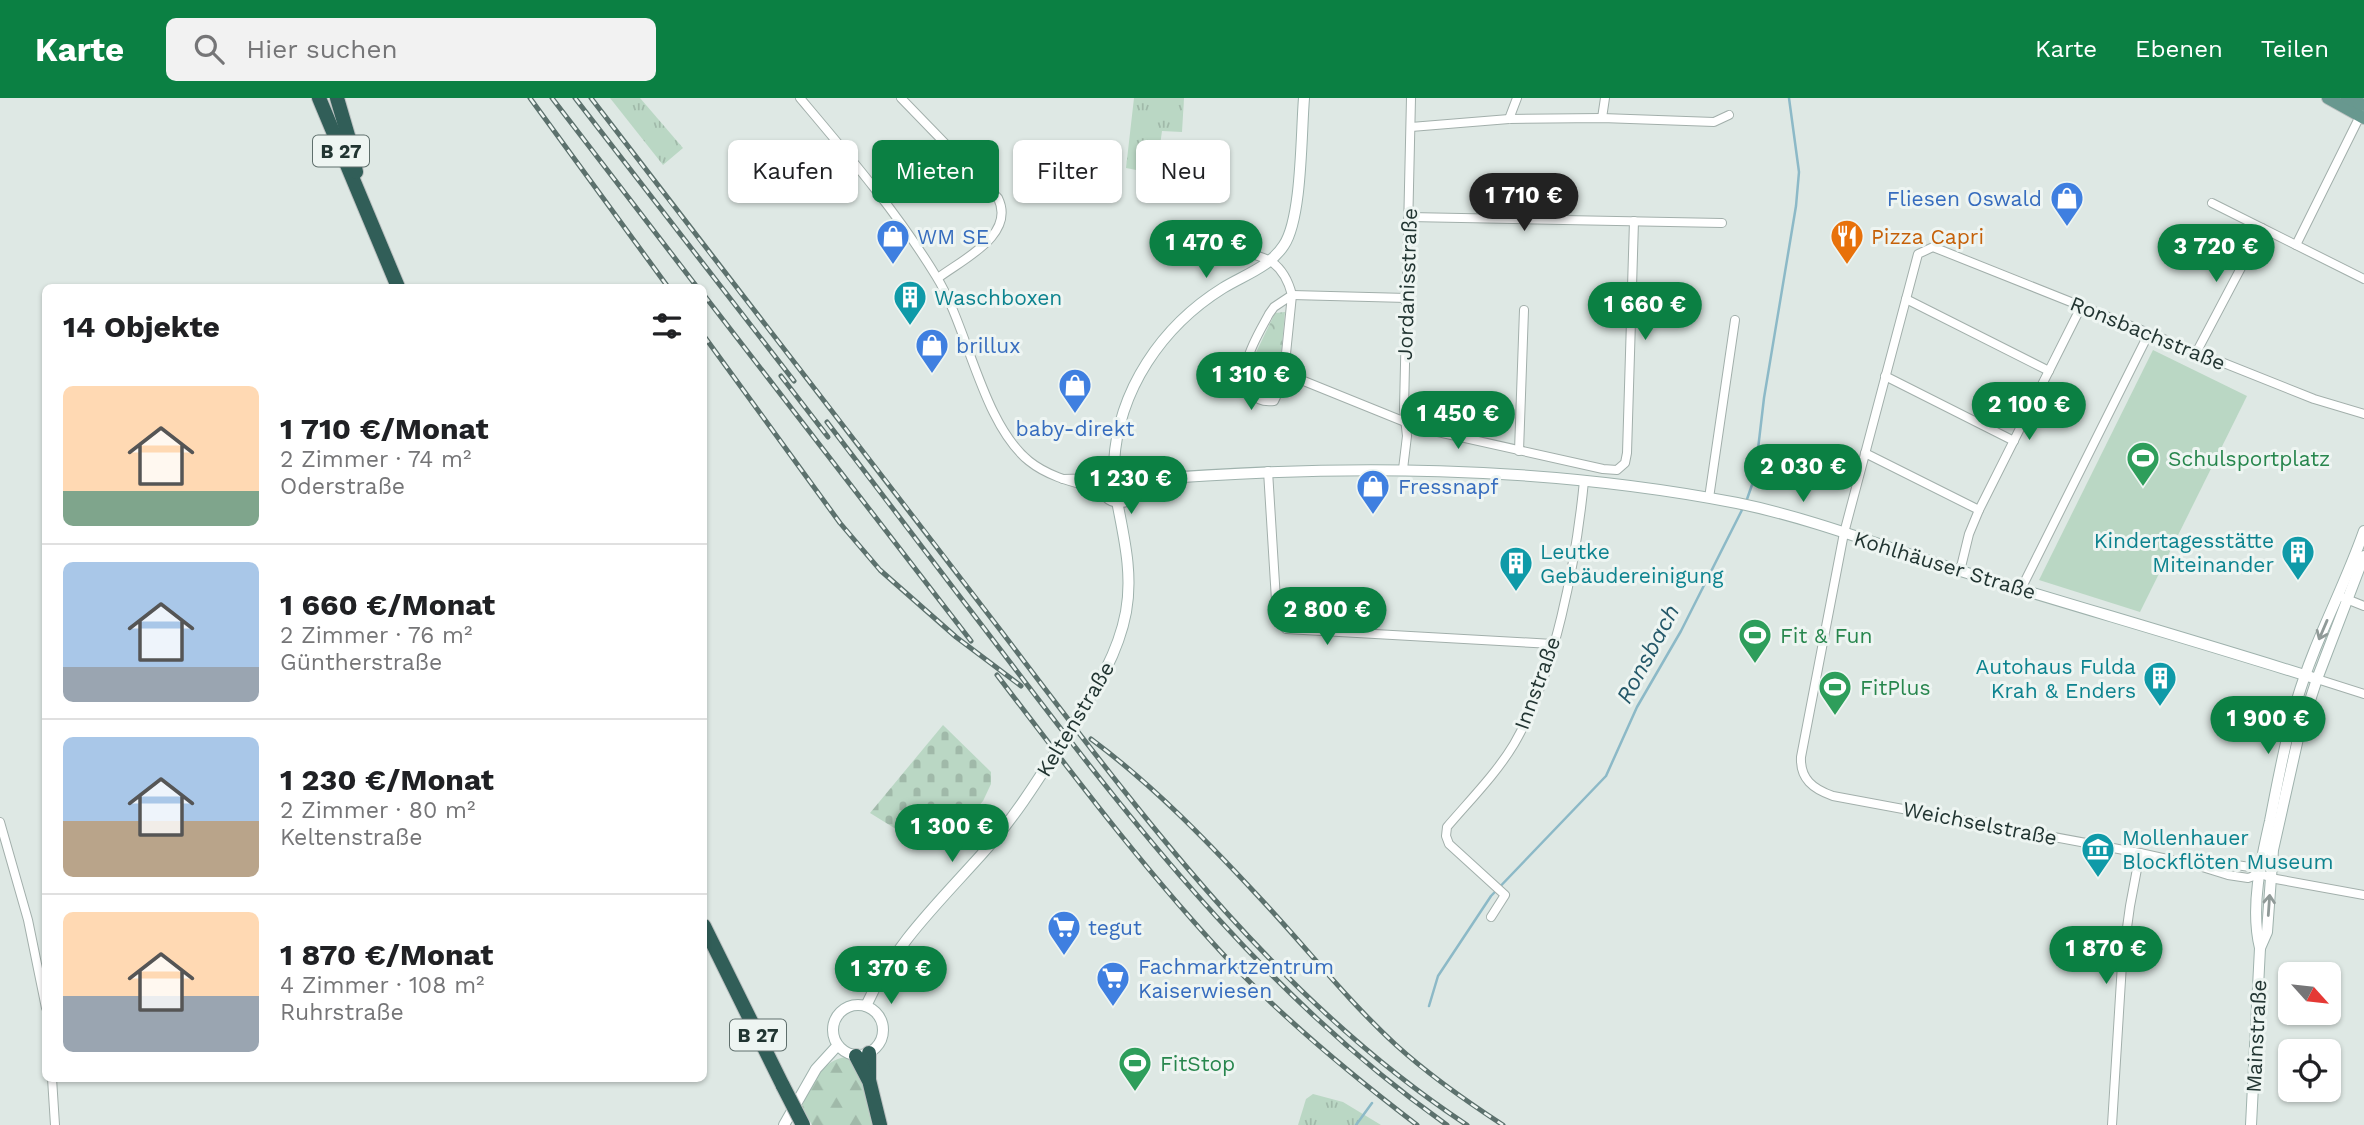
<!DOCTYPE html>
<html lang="de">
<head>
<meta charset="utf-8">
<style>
  :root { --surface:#fff; --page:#f2f2f2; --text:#202124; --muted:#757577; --line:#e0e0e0; --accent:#0b8043 }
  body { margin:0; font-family:"Work Sans",sans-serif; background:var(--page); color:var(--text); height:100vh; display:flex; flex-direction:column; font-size:26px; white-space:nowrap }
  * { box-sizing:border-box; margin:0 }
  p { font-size:23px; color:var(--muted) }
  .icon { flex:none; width:38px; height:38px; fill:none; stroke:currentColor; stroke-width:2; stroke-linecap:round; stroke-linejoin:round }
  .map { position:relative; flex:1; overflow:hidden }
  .panel { position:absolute; left:42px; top:186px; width:665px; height:798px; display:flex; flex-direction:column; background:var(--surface); border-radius:10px; box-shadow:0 2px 5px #0004 }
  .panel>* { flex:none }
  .banner { position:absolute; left:728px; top:42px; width:665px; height:63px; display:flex; gap:14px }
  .needle { width:46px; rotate:117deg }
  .controls { position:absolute; left:2278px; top:864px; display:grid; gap:14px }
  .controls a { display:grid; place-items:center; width:63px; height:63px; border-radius:10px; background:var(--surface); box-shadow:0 2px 5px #0004; font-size:35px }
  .price { position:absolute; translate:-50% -60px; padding:0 16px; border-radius:24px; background:var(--accent); color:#fff; font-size:23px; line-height:46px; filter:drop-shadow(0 2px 4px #0008) }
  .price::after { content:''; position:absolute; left:50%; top:42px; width:21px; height:16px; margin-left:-10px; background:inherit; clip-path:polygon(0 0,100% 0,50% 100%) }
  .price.on { background:#222; color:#fff }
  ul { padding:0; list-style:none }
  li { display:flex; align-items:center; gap:21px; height:175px; padding:0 21px }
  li+li { border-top:2px solid var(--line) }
  li span { display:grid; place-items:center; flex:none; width:196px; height:140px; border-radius:10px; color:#555 }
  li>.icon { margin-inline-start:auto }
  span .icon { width:84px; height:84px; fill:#fffc; stroke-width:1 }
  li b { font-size:30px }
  h2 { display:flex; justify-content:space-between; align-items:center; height:84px; padding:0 21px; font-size:30px }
  .tag { padding:0 24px; border-radius:10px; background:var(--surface); box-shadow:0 2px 5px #0004; font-size:24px; line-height:63px }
  .tag.on { background:var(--accent); color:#fff }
  header { display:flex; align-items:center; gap:42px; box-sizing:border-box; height:98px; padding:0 35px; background:var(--accent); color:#fff }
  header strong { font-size:33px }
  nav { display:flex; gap:38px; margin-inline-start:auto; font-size:24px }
  .search { width:490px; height:63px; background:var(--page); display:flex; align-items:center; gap:18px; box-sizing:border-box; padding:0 24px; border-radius:10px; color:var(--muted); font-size:26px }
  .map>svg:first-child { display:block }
  .grass { fill:url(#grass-tufts) }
  .forest { fill:url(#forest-firs) }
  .cemetery { fill:url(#cemetery-stones) }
  .park { fill:url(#park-crowns) }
  .pitch { fill:#bad7c4 }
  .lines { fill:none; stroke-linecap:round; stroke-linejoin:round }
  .stream { stroke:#8cb9c7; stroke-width:2.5 }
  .street-casing { stroke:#a2afab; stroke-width:10 }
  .secondary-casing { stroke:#9fb2ad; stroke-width:12 }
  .primary-casing { stroke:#bdc2c2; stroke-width:14 }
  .highway-casing { stroke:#bdc2c2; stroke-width:16 }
  .street { stroke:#fff; stroke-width:8 }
  .secondary { stroke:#fff; stroke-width:10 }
  .primary { stroke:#68988f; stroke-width:12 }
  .highway { stroke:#315e58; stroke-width:14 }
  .rail-casing { stroke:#5c716d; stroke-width:5 }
  .rail { stroke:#eef5f2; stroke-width:2.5; stroke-dasharray:8; stroke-linecap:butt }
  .highway-bridge-casing { stroke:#bdc2c2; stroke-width:16; stroke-linecap:butt }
  .highway-bridge { stroke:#315e58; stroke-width:14 }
  .oneway { stroke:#909a98 }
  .labels { text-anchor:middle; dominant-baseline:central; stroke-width:6; stroke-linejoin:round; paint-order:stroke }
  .shield { fill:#eef5f2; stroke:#5f6f6c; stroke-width:2 }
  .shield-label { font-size:19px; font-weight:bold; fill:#223532 }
  .shop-label { font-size:21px; fill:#366cbe; stroke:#eef5f2; text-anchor:start }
  .food-label { font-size:21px; fill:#c56008; stroke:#eef5f2; text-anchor:start }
  .street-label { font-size:21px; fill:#223532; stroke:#eef5f2 }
  .culture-label { font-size:21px; fill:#0d838f; stroke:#eef5f2; text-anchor:start }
  .leisure-label { font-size:21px; fill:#27864d; stroke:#eef5f2; text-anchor:start }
  .water-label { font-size:23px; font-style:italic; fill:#245869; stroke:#eef5f2 }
</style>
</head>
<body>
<header>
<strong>Karte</strong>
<div class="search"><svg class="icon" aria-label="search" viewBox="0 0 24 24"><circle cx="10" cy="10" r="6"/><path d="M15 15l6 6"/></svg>Hier suchen</div>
<nav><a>Karte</a><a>Ebenen</a><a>Teilen</a></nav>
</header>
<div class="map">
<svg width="2364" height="1027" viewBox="0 0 2364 1027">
  <defs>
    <pattern id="grass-tufts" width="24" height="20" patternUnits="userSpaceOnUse" patternTransform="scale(1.75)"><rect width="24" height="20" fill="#bad7c4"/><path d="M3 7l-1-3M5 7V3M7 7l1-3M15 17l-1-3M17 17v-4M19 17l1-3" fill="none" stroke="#a0b9a9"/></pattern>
    <pattern id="forest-firs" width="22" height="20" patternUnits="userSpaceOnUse" patternTransform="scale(1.75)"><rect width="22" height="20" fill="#bad7c4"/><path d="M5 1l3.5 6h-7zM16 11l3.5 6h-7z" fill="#a0b9a9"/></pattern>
    <pattern id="cemetery-stones" width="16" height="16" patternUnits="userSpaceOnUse" patternTransform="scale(1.75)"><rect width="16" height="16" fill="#bad7c4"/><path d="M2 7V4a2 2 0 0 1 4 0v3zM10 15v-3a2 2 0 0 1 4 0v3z" fill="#a0b9a9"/></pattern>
    <pattern id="park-crowns" width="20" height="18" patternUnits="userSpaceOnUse" patternTransform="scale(1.75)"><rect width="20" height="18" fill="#bad7c4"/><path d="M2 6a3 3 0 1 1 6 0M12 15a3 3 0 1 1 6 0" fill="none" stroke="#a0b9a9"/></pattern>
  </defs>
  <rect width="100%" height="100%" fill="#dee8e4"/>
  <g class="grass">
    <polygon points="610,0 640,0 683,50 663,67"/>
    <polygon points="1134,0 1184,0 1182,34 1162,33 1156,76 1126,70"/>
    <polygon points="1313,996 1343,1004 1381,1027 1298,1027 1306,1001"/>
  </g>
  <path class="forest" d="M846 959C864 967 869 1009 874 1027H812L802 1009C809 989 823 961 846 959Z"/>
  <polygon class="cemetery" points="943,627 991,674 991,686 983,703 947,744 937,750 925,749 870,715"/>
  <polygon class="park" points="1285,214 1278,289 1273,299 1261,298 1257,294 1259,284 1250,282 1250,267 1275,215"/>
  <polygon class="pitch" points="2153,252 2247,298 2140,514 2039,482"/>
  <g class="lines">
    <g class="stream">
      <polyline points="1746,404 1753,384 1756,368 1764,300 1796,108 1799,74 1789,0"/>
      <polyline points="1429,908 1438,878 1491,798 1606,678 1637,609 1681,533 1743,410"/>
      <polyline points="1356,1027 1372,1005"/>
    </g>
    <defs>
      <g id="street">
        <path d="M800 0C848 57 897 114 936 178 968 229 982 325 1029 363 1050 380 1077 385 1102 392"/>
        <path d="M901 0 998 100C1016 137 963 161 938 180"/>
        <polyline points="1602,20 1605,0"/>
        <polyline points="1509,21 1517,0"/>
        <polyline points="1411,29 1509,21 1602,20 1714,24 1729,17"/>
        <polyline points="2212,105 2364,181"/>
        <polyline points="1409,119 1722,125"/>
        <path d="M1181 139C1198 143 1262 156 1272 164 1283 172 1289 185 1292 197L1284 275 1282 286 1274 303C1266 304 1258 303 1253 296 1234 272 1257 239 1269 216L1274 209 1292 197"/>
        <polyline points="2296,147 2360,18"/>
        <polyline points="1292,197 1407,200"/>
        <polyline points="1906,201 2049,273"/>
        <polyline points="2196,255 2262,130"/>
        <polyline points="1284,275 1420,330 1603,371 1617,372 1625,365 1627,355 1634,123"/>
        <polyline points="1885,278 2014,343"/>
        <polyline points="1519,353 1524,212"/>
        <polyline points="1865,355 1979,412"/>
        <polyline points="1403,371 1407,338 1404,311 1411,0"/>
        <polyline points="1268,373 1277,518 1279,523 1286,531 1553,546"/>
        <polyline points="1063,381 1100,380"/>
        <polyline points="1709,400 1735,222"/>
        <polyline points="1960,473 1969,436 1979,412 2082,207"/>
        <polyline points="2021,491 2149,235"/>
        <polyline points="2344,500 2364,508"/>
        <polyline points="2317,581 2364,596"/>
        <polyline points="0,724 28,822 46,910"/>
        <polyline points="2202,767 2229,766 2250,769 2260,776 2276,781 2364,797"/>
        <path d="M2260 776 2248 780 2228 777 2199 768 2140 755 1833 698C1813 691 1800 681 1801 659L1844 435 1918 156 1933 149 2314 301 2364 316"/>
        <path d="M1491 819 1505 797 1449 746 1446 738 1447 729C1470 702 1496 676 1514 646 1555 576 1576 464 1584 383"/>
        <polyline points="52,980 55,1027"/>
        <polyline points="2112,1027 2122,866 2130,808 2140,755"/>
      </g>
      <g id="secondary">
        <circle cx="1120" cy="384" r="20"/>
        <path d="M1114 365C1118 292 1162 228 1223 190 1244 177 1270 169 1284 147 1302 120 1301 36 1304 0"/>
        <path d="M1140 382C1339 366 1541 367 1737 405 1815 421 1889 451 1964 474 2081 510 2200 544 2317 581"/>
        <polyline points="2260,850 2267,834 2273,752 2299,636 2317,581 2364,458"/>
        <circle cx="858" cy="932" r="25"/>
        <path d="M866 908C892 849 938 805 981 757 1013 722 1038 682 1064 641 1089 601 1117 562 1126 514 1133 476 1124 440 1117 403"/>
        <polyline points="784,1027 816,971 837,948"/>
        <path d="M2251 1027 2260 850C2250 810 2261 762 2270 723 2278 683 2285 642 2297 602 2314 544 2344 490 2364 433"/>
      </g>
      <g id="primary">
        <polyline points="2328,0 2364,20"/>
        <polyline points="2347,0 2364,7"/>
      </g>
      <g id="highway">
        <polyline points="319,0 398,189"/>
        <polyline points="337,0 349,41 356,74"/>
        <polyline points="704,828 783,988"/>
        <polyline points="869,955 869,982 880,1027"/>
        <polyline points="856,958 868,981"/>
      </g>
    </defs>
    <use href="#street" class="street-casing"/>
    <use href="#secondary" class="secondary-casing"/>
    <use href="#primary" class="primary-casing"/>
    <use href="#highway" class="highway-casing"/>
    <use href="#street" class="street"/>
    <use href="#secondary" class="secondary"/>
    <use href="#primary" class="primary"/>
    <use href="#highway" class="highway"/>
    <defs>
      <g id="rail">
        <polyline points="530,0 668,189"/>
        <polyline points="552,0 697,189"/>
        <polyline points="575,0 794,283"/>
        <path d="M591 0C726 177 863 352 998 529 1136 710 1274 900 1467 1027"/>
        <polyline points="704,197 971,543"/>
        <polyline points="704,238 840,425 880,472 956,539 1021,588"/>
        <polyline points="781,278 828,339"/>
        <path d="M827 324C891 409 955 492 1019 576 1146 743 1275 905 1447 1027"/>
        <path d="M997 577C1073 677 1149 778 1236 870 1292 928 1353 978 1417 1027"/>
        <path d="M1091 641C1153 687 1206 742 1258 798 1305 848 1346 901 1396 947 1429 977 1466 1003 1503 1027"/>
      </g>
    </defs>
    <use href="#rail" class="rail-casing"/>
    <use href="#rail" class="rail"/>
    <defs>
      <polyline id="highway-bridge" points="783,988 803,1027"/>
    </defs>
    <use href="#highway-bridge" class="highway-bridge-casing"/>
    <use href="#highway-bridge" class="highway-bridge"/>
  </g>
  <defs><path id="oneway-shaft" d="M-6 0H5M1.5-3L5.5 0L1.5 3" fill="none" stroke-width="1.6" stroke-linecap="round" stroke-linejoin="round" transform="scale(1.75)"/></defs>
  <g class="oneway">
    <use href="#oneway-shaft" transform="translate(2323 532) rotate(113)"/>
    <use href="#oneway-shaft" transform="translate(2269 807) rotate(-86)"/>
  </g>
  <defs>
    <symbol id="shop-pin" viewBox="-11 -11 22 30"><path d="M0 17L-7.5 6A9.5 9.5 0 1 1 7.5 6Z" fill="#3f7fe0" stroke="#eef5f2"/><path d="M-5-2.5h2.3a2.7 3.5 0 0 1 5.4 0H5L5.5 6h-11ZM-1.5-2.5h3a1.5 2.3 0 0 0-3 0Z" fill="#fff"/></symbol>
    <symbol id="restaurant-pin" viewBox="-11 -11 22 30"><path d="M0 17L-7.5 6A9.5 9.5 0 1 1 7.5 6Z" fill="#e8710a" stroke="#eef5f2"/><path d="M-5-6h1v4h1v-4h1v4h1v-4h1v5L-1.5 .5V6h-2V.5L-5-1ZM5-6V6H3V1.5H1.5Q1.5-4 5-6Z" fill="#fff"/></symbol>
    <symbol id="building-pin" viewBox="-11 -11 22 30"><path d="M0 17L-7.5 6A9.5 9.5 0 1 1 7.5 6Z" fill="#0f9aa8" stroke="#eef5f2"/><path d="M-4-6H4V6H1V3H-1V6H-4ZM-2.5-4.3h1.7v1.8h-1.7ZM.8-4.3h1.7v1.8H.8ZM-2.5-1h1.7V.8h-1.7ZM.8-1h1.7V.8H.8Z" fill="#fff"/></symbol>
    <symbol id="stadium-pin" viewBox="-11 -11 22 30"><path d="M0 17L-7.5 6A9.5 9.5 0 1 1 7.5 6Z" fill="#2e9e5b" stroke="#eef5f2"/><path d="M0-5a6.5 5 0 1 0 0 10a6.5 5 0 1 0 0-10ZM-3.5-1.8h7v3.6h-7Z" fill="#fff"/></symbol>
    <symbol id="museum-pin" viewBox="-11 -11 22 30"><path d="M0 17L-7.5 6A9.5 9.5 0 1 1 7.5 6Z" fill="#0f9aa8" stroke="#eef5f2"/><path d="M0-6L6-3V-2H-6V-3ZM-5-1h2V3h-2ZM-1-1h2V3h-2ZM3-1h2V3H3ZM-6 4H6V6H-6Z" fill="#fff"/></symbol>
    <symbol id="supermarket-pin" viewBox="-11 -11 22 30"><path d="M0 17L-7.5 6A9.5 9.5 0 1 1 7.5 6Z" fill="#3f7fe0" stroke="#eef5f2"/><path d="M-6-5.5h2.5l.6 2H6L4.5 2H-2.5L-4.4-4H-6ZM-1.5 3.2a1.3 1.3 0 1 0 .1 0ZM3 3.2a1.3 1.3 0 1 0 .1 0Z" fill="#fff"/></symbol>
  </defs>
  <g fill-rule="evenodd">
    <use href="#shop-pin" x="2048" y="81" width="38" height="52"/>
    <use href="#shop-pin" x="874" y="119" width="38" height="52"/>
    <use href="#restaurant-pin" x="1828" y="119" width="38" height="52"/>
    <use href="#building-pin" x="891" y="180" width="38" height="52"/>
    <use href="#shop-pin" x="913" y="228" width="38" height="52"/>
    <use href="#shop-pin" x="1056" y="268" width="38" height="52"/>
    <use href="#stadium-pin" x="2124" y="341" width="38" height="52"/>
    <use href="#shop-pin" x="1354" y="369" width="38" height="52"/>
    <use href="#building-pin" x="2279" y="435" width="38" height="52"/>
    <use href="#building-pin" x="1497" y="446" width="38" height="52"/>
    <use href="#stadium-pin" x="1736" y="518" width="38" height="52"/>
    <use href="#building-pin" x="2141" y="561" width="38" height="52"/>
    <use href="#stadium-pin" x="1816" y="570" width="38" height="52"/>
    <use href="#museum-pin" x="2079" y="732" width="38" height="52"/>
    <use href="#supermarket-pin" x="1045" y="810" width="38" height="52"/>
    <use href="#supermarket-pin" x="1094" y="861" width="38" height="52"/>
    <use href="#stadium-pin" x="1116" y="946" width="38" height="52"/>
  </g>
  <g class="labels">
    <g class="shield">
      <rect x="313" y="37.5" width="56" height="31" rx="5"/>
      <rect x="730" y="921.5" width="56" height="31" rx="5"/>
    </g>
    <g class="shield-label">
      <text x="341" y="53">B 27</text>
      <text x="758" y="937">B 27</text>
    </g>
    <g class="shop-label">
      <text x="2042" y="100" text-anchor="end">Fliesen Oswald</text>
      <text x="917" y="138">WM SE</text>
      <text x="956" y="247">brillux</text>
      <text x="1075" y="330" text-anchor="middle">baby-direkt</text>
      <text x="1398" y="388">Fressnapf</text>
      <text x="1088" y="829">tegut</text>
      <text x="1138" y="868">Fachmarktzentrum<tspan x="1138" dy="24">Kaiserwiesen</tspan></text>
    </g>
    <g class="food-label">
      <text x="1871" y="138">Pizza Capri</text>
    </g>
    <g class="street-label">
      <text transform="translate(1407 186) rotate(-88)">Jordanisstraße</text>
      <text transform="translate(2148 235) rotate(22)">Ronsbachstraße</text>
      <text transform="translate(1945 467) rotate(17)">Kohlhäuser Straße</text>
      <text transform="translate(1537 585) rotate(-70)">Innstraße</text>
      <text transform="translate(1075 621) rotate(-59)">Keltenstraße</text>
      <text transform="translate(1980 725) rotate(11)">Weichselstraße</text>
      <text transform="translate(2256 938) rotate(-87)">Mainstraße</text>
    </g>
    <g class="culture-label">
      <text x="934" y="199">Waschboxen</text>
      <text x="2274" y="442" text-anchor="end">Kindertagesstätte<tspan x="2274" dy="24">Miteinander</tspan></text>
      <text x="1540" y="453">Leutke<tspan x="1540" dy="24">Gebäudereinigung</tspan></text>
      <text x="2136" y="568" text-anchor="end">Autohaus Fulda<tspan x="2136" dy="24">Krah &amp; Enders</tspan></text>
      <text x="2122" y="739">Mollenhauer<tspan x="2122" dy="24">Blockflöten Museum</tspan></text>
    </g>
    <g class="leisure-label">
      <text x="2168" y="360">Schulsportplatz</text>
      <text x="1780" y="537">Fit &amp; Fun</text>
      <text x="1860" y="589">FitPlus</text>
      <text x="1160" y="965">FitStop</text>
    </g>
    <g class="water-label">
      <text transform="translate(1648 556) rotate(-62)">Ronsbach</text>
    </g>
  </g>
</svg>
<div class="controls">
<a><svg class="needle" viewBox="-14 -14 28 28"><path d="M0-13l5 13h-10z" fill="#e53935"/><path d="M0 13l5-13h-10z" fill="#757577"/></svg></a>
<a><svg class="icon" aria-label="locate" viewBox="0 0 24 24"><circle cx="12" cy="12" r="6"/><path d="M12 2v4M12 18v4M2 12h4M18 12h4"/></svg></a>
</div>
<b class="price on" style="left:1524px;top:135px">1 710 €</b>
<b class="price" style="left:1206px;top:182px">1 470 €</b>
<b class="price" style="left:2216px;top:186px">3 720 €</b>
<b class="price" style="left:1645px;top:244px">1 660 €</b>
<b class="price" style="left:1251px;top:314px">1 310 €</b>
<b class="price" style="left:2029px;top:344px">2 100 €</b>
<b class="price" style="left:1458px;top:353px">1 450 €</b>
<b class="price" style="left:1803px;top:406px">2 030 €</b>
<b class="price" style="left:1131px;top:418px">1 230 €</b>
<b class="price" style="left:1327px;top:549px">2 800 €</b>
<b class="price" style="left:2268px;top:658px">1 900 €</b>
<b class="price" style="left:952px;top:766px">1 300 €</b>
<b class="price" style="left:2106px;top:888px">1 870 €</b>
<b class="price" style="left:891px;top:908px">1 370 €</b>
<div class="banner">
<a class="tag">Kaufen</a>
<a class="tag on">Mieten</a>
<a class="tag">Filter</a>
<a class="tag">Neu</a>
</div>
<section class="panel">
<h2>14 Objekte<svg class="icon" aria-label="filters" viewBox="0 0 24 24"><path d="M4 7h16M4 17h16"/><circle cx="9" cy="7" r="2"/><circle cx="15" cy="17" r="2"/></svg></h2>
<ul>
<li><span style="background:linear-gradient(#ffd9b3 75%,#7fa58c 0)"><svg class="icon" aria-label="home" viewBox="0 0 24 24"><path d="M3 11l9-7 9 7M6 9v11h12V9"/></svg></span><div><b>1 710 €/Monat</b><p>2 Zimmer · 74 m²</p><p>Oderstraße</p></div></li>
<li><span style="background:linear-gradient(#a9c7e8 75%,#9aa5b1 0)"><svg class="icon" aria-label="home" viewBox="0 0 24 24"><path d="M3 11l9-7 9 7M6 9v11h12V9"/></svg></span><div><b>1 660 €/Monat</b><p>2 Zimmer · 76 m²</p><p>Güntherstraße</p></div></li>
<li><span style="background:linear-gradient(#a9c7e8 60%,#b9a48a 0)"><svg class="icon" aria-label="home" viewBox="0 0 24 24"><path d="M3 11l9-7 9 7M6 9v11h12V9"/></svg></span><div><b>1 230 €/Monat</b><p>2 Zimmer · 80 m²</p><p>Keltenstraße</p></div></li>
<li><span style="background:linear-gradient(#ffd9b3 60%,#9aa5b1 0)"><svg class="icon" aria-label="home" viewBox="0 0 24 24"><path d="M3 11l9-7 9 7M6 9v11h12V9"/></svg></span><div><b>1 870 €/Monat</b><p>4 Zimmer · 108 m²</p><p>Ruhrstraße</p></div></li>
</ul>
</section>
</div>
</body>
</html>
